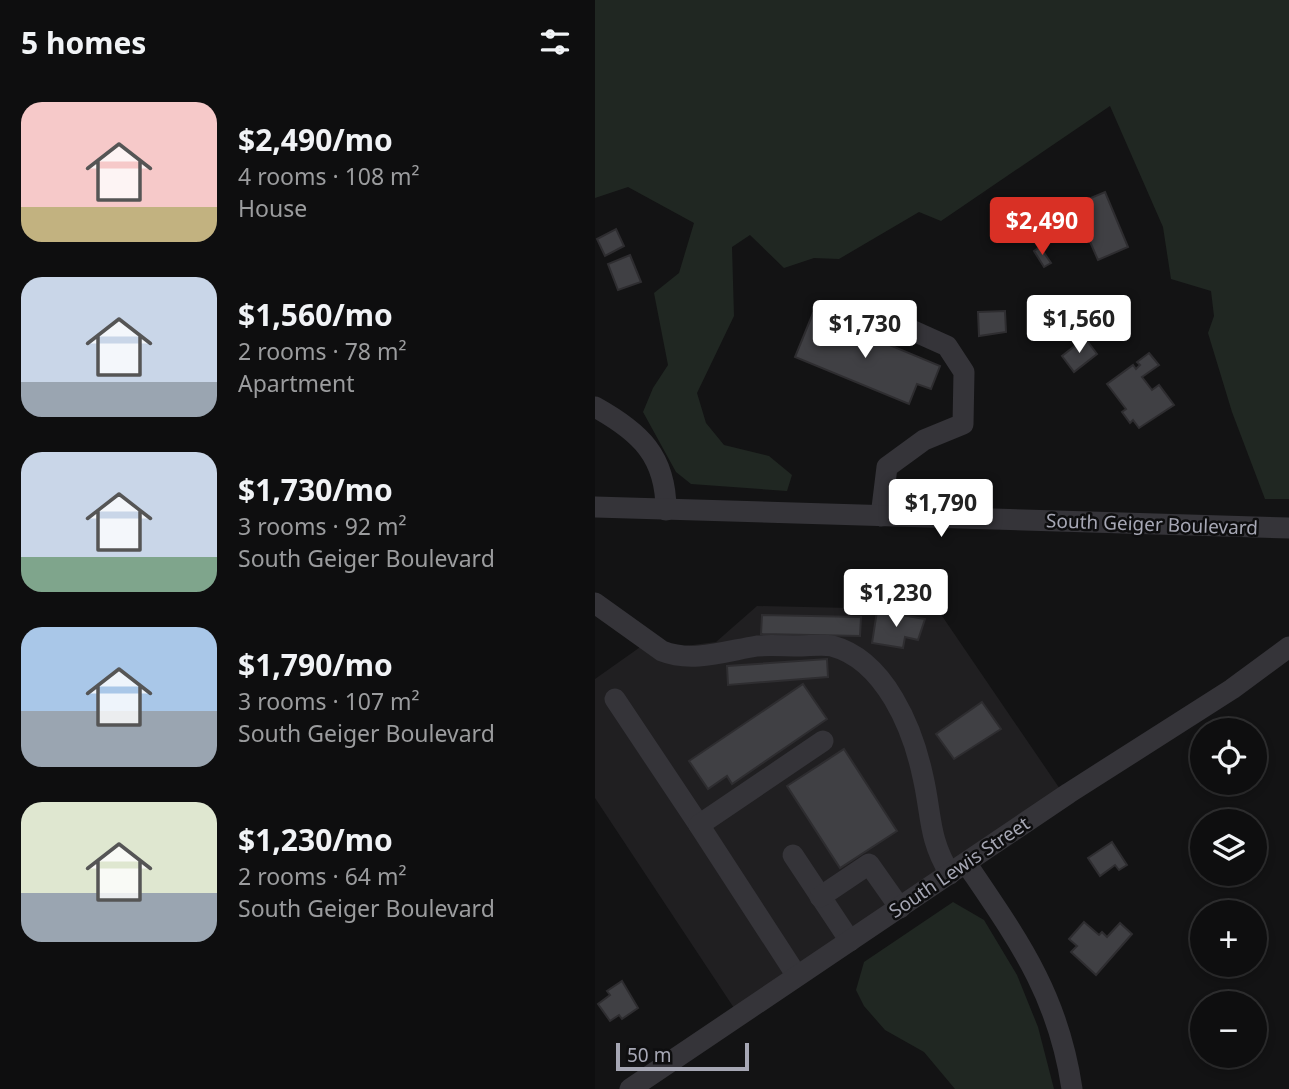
<!DOCTYPE html>
<html lang="en">
<head>
<meta charset="utf-8">
<style>
  :root { --surface:#0e0e0f; --page:#1c1c1d; --text:#f1f3f6; --muted:#9b9c9e; --line:#2e2e2f; --accent:#d93025 }
  body { margin:0; font-family:"Noto Sans",sans-serif; background:var(--page); color:var(--text); height:100vh; display:flex; flex-direction:column; font-size:26px; white-space:nowrap }
  * { box-sizing:border-box; margin:0 }
  p { font-size:23px; color:var(--muted) }
  .icon { flex:none; width:38px; height:38px; fill:none; stroke:currentColor; stroke-width:2; stroke-linecap:round; stroke-linejoin:round }
  .map { position:relative; flex:1; overflow:hidden }
  .drawer { display:flex; flex-direction:column; background:var(--surface); width:595px }
  .drawer>* { flex:none }
  .controls { position:absolute; left:595px; top:718px; display:grid; gap:14px }
  .controls a { display:grid; place-items:center; width:77px; height:77px; border-radius:50%; background:var(--surface); box-shadow:0 4px 10px #0003,0 0 0 2px var(--line); font-size:35px }
  .scale { position:absolute; left:21px; bottom:18px; width:133px; box-sizing:border-box; padding-left:7px; border:4px solid #a6a7b4; border-top:0; font-size:19px; line-height:24px; white-space:nowrap; color:#a6a7b4; -webkit-text-stroke:5px #0e0e0f; paint-order:stroke }
  .price { position:absolute; translate:-50% -60px; padding:0 16px; border-radius:7px; background:#fff; color:#222; font-size:23px; line-height:46px; filter:drop-shadow(0 2px 4px #0008) }
  .price::after { content:''; position:absolute; left:50%; top:42px; width:21px; height:16px; margin-left:-10px; background:inherit; clip-path:polygon(0 0,100% 0,50% 100%) }
  .price.current { background:var(--accent); color:#fff }
  ul { padding:0; list-style:none }
  li { display:flex; align-items:center; gap:21px; height:175px; padding:0 21px }
  li span { display:grid; place-items:center; flex:none; width:196px; height:140px; border-radius:21px; color:#555 }
  li>.icon { margin-inline-start:auto }
  span .icon { width:84px; height:84px; fill:#fffc; stroke-width:1 }
  li b { font-size:30px }
  h2 { display:flex; justify-content:space-between; align-items:center; height:84px; padding:0 21px; font-size:30px }
  main { display:flex; flex:1; min-height:0 }
  .map>svg:first-child { display:block }
  .built { fill:#201f21 }
  .green { fill:#202722 }
  .building { fill:#404044; stroke:#2e2d30; stroke-width:2 }
  .lines { fill:none; stroke-linecap:round; stroke-linejoin:round }
  .minor { stroke:#353439; stroke-width:21 }
  .labels { text-anchor:middle; dominant-baseline:central; stroke-width:5; stroke-linejoin:round; paint-order:stroke }
  .street-label { font-size:19px; fill:#a6a7b4; stroke:#0e0e0f }
</style>
</head>
<body>
<main>
<section class="drawer">
<h2>5 homes<svg class="icon" aria-label="filters" viewBox="0 0 24 24"><path d="M4 7h16M4 17h16"/><circle cx="9" cy="7" r="2"/><circle cx="15" cy="17" r="2"/></svg></h2>
<ul>
<li><span style="background:linear-gradient(#f6c9c9 75%,#c2b280 0)"><svg class="icon" aria-label="home" viewBox="0 0 24 24"><path d="M3 11l9-7 9 7M6 9v11h12V9"/></svg></span><div><b>$2,490/mo</b><p>4 rooms · 108 m²</p><p>House</p></div></li>
<li><span style="background:linear-gradient(#c9d6e8 75%,#9aa5b1 0)"><svg class="icon" aria-label="home" viewBox="0 0 24 24"><path d="M3 11l9-7 9 7M6 9v11h12V9"/></svg></span><div><b>$1,560/mo</b><p>2 rooms · 78 m²</p><p>Apartment</p></div></li>
<li><span style="background:linear-gradient(#c9d6e8 75%,#7fa58c 0)"><svg class="icon" aria-label="home" viewBox="0 0 24 24"><path d="M3 11l9-7 9 7M6 9v11h12V9"/></svg></span><div><b>$1,730/mo</b><p>3 rooms · 92 m²</p><p>South Geiger Boulevard</p></div></li>
<li><span style="background:linear-gradient(#a9c7e8 60%,#9aa5b1 0)"><svg class="icon" aria-label="home" viewBox="0 0 24 24"><path d="M3 11l9-7 9 7M6 9v11h12V9"/></svg></span><div><b>$1,790/mo</b><p>3 rooms · 107 m²</p><p>South Geiger Boulevard</p></div></li>
<li><span style="background:linear-gradient(#dfe7d0 65%,#9aa5b1 0)"><svg class="icon" aria-label="home" viewBox="0 0 24 24"><path d="M3 11l9-7 9 7M6 9v11h12V9"/></svg></span><div><b>$1,230/mo</b><p>2 rooms · 64 m²</p><p>South Geiger Boulevard</p></div></li>
</ul>
</section>
<div class="map">
<svg width="694" height="1089" viewBox="0 0 694 1089">
  <rect width="100%" height="100%" fill="#131314"/>
  <polygon class="built" points="162,606 343,610 465,789 139,1008 0,798 0,679 58,638 82,647 121,642"/>
  <g class="green">
    <polygon points="0,0 694,0 694,499 670,499 637,412 613,333 619,316 616,291 576,279 568,227 515,106 346,221 324,212 244,259 219,258 189,268 155,235 137,247 139,316 102,393 111,423 129,445 174,456 197,475 192,491 96,484 81,472 48,412 58,388 73,365 59,293 84,273 99,223 33,187 0,198"/>
    <polygon points="358,902 389,920 422,975 443,1027 459,1089 360,1089 329,1052 290,1030 269,1006 261,990 269,962"/>
  </g>
  <g class="building">
    <polygon points="510,192 533,247 503,260 479,205"/>
    <polygon points="473,207 484,224 475,231 463,214"/>
    <polygon points="21,229 29,246 10,256 2,239"/>
    <polygon points="445,247 456,263 449,267 439,251"/>
    <polygon points="35,255 46,282 23,290 13,264"/>
    <polygon points="410,311 411,332 384,336 383,312"/>
    <polygon points="218,313 345,366 336,389 322,384 314,404 200,357"/>
    <polygon points="490,338 502,354 479,372 467,356"/>
    <polygon points="554,353 564,365 547,377 557,390 564,385 579,405 544,428 538,420 535,423 527,412 531,409 512,384 538,365 541,369 545,365 542,362"/>
    <polygon points="282,611 330,619 323,640 310,637 308,648 277,643"/>
    <polygon points="167,615 266,617 265,636 166,634"/>
    <polygon points="232,659 233,677 133,685 132,666"/>
    <polygon points="208,684 232,719 137,784 132,776 113,789 94,761"/>
    <polygon points="387,702 406,729 359,759 341,734"/>
    <polygon points="249,749 302,831 245,868 192,786"/>
    <polygon points="517,842 532,865 524,870 520,865 505,876 493,858"/>
    <polygon points="489,922 504,935 507,932 512,937 525,923 537,934 501,975 476,952 482,946 474,939"/>
    <polygon points="27,981 43,1008 27,1019 24,1015 15,1021 3,1004 15,995 12,991"/>
  </g>
  <g class="lines">
    <g class="minor">
      <polyline points="274,311 352,346 369,372 368,424 329,440 292,467 286,516"/>
      <path d="M0 407C45 432 71 456 71 510"/>
      <polyline points="0,507 694,528"/>
      <path d="M0 603 67 651C97 663 131 651 162 646 175 645 191 646 205 646 214 646 227 644 237 646 290 660 318 729 328 777 337 816 333 838 355 874"/>
      <polyline points="20,699 104,825"/>
      <polyline points="198,855 255,941"/>
      <path d="M371 863C423 940 463 994 477 1089"/>
      <polyline points="225,897 274,864 305,908"/>
      <polyline points="202,976 104,825 228,741"/>
      <polyline points="35,1089 474,793 637,689 694,647"/>
    </g>
  </g>
  <g class="labels">
    <g class="street-label">
      <text transform="translate(557 524) rotate(2)">South Geiger Boulevard</text>
      <text transform="translate(364 867) rotate(-34)">South Lewis Street</text>
    </g>
  </g>
</svg>
<div class="controls">
<a><svg class="icon" aria-label="locate" viewBox="0 0 24 24"><circle cx="12" cy="12" r="6"/><path d="M12 2v4M12 18v4M2 12h4M18 12h4"/></svg></a>
<a><svg class="icon" aria-label="layers" viewBox="0 0 24 24"><path d="M12 4l9 5-9 5-9-5zM3 14l9 5 9-5"/></svg></a>
<a>+</a>
<a>−</a>
</div>
<div class="scale">50 m</div>
<b class="price current" style="left:447px;top:257px">$2,490</b>
<b class="price" style="left:484px;top:355px">$1,560</b>
<b class="price" style="left:270px;top:360px">$1,730</b>
<b class="price" style="left:346px;top:539px">$1,790</b>
<b class="price" style="left:301px;top:629px">$1,230</b>
</div>
</main>
</body>
</html>
